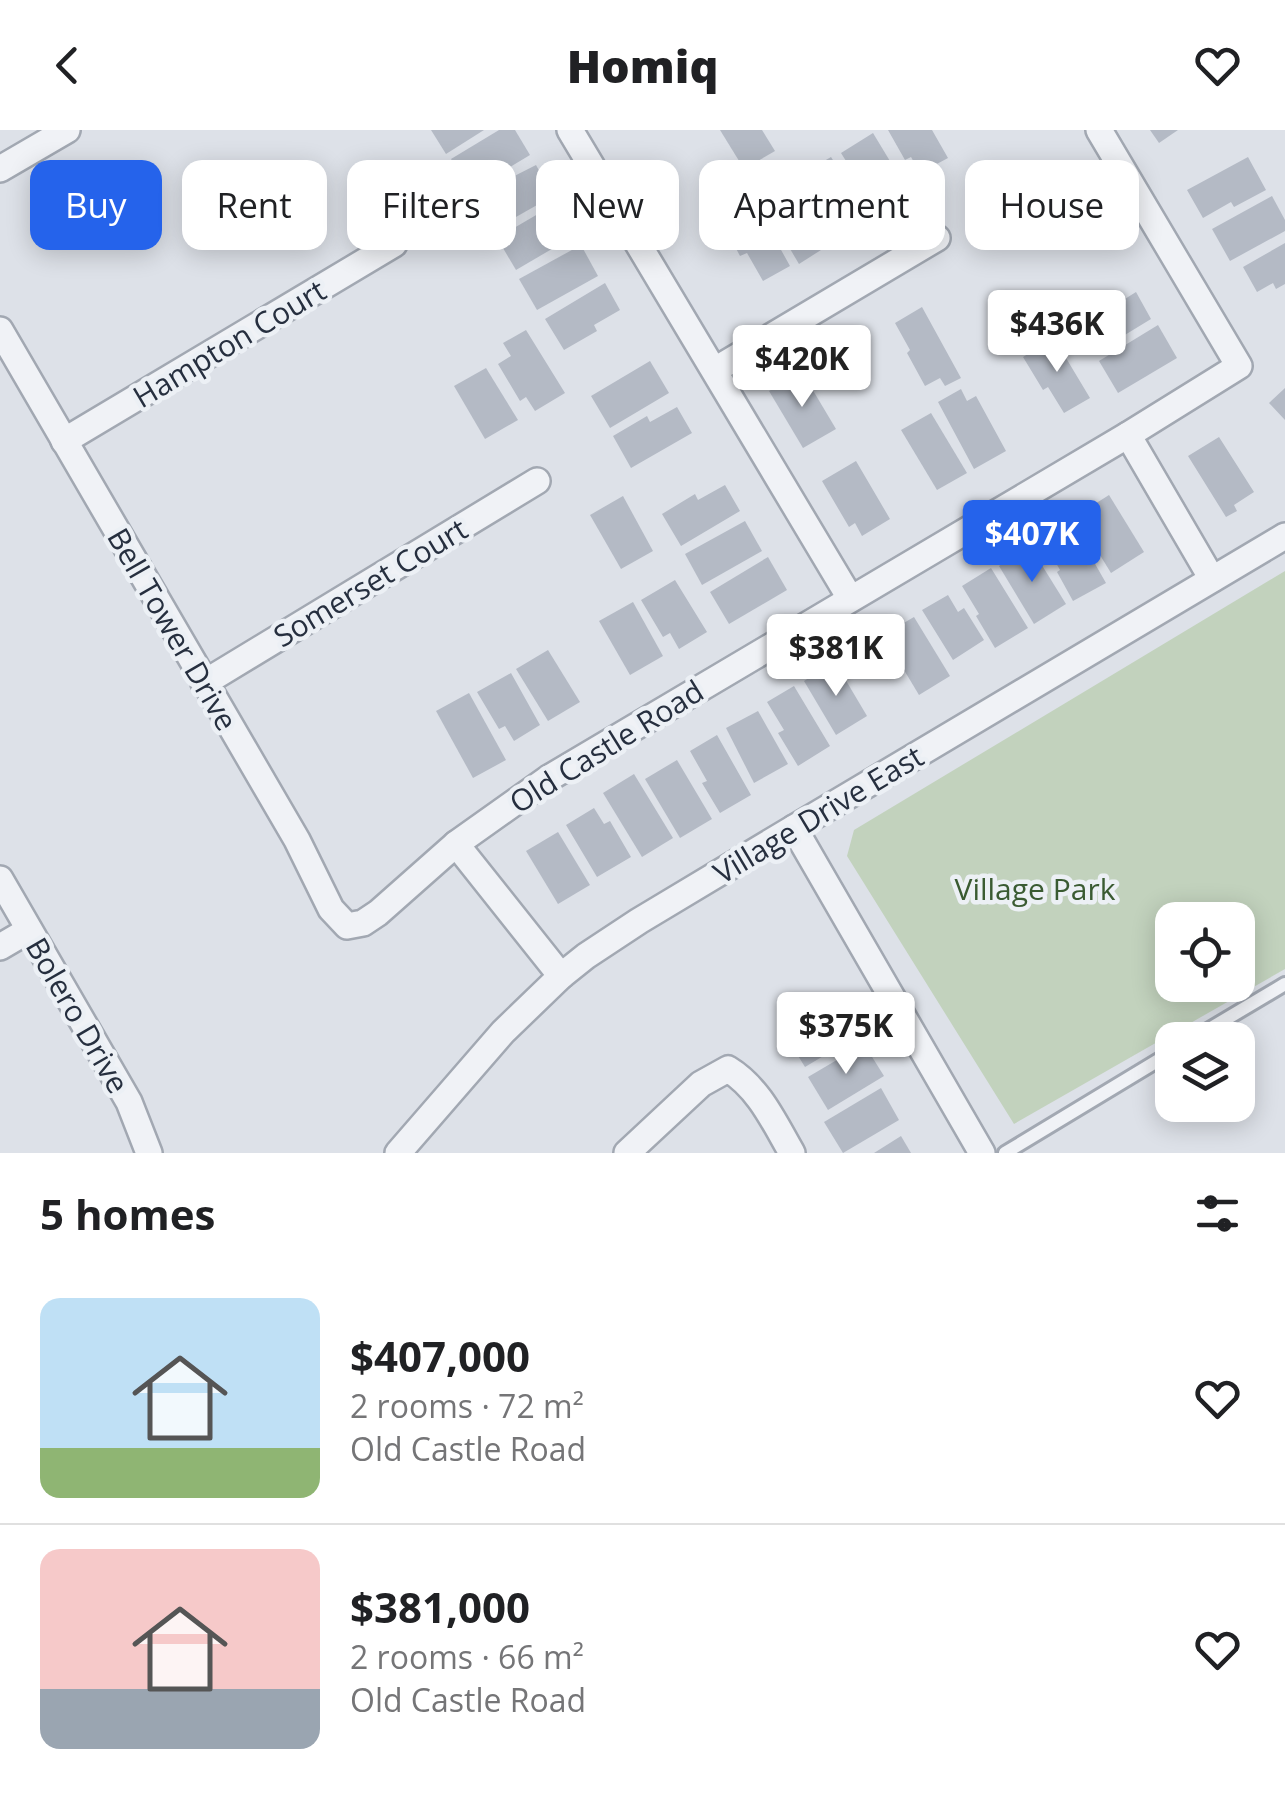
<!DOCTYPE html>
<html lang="en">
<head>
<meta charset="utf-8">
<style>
  :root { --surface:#fff; --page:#f2f2f2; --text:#202124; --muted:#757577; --line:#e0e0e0; --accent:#2563eb }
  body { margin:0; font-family:"Open Sans",sans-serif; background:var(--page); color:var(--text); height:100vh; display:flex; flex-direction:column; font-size:38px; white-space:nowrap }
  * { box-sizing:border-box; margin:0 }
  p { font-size:32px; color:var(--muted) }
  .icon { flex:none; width:55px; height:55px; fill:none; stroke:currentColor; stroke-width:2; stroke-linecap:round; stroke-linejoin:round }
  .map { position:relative; height:1023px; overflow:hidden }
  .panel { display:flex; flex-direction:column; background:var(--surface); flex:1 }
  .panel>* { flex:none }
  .guide { position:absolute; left:30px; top:30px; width:1225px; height:90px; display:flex; gap:20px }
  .tools { position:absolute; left:1155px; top:772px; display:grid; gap:20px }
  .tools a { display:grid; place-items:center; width:100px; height:100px; border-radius:20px; background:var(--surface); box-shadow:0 5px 25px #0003; font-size:50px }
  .price { position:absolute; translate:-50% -85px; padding:0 22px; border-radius:10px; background:#fff; color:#222; font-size:32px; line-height:65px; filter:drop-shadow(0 2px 5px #0008) }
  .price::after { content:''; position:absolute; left:50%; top:60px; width:30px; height:22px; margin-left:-15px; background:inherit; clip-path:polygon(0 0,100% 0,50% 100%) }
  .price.current { background:var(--accent); color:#fff }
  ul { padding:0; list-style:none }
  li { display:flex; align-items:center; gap:30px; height:250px; padding:0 40px }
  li+li { border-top:2px solid var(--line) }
  li span { display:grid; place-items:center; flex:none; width:280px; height:200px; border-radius:20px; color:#555 }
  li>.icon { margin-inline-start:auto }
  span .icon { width:120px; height:120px; fill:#fffc; stroke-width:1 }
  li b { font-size:42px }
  h2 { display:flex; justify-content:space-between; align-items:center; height:120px; padding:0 40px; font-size:42px }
  .chip { padding:0 35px; border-radius:20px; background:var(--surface); box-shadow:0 5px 25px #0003; font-size:35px; line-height:90px }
  .chip.current { background:var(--accent); color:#fff }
  header { display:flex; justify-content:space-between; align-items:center; height:130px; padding:0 40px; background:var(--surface); font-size:45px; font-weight:800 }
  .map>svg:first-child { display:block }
  .green { fill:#c2d2bd; fill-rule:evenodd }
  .building { fill:#b4bac5 }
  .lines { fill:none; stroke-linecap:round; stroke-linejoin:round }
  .lane-casing { stroke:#a2a8b2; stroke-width:18 }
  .street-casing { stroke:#a2a8b2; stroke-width:30 }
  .lane { stroke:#f0f2f6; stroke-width:12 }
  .street { stroke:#f0f2f6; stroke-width:25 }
  .labels { text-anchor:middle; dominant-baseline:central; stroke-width:9; stroke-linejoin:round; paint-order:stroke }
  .street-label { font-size:30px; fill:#262f3f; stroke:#ecf0f5 }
  .park-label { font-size:30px; fill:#3a5b32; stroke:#ecf0f5 }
</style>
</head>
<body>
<header><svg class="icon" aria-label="back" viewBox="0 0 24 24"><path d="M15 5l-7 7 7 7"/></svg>Homiq<svg class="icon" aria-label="heart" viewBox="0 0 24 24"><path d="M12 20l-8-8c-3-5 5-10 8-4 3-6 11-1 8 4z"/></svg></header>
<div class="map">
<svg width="1285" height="1023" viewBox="0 0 1285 1023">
  <rect width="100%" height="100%" fill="#dde1e8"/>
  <path class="green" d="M1285 441V839L1014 994 847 726 854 700ZM1172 790H1238V855H1172Z"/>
  <g class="building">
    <polygon points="431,0 484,0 446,24"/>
    <polygon points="499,0 515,0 530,25 470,61 451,29"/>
    <polygon points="720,0 762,0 775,21 744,39"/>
    <polygon points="888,0 932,0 948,28 920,43 911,27 905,30"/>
    <polygon points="1150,0 1178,0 1159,13"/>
    <polygon points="873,3 902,51 871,71 841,23"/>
    <polygon points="831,27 867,85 838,103 802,44"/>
    <polygon points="1248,27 1266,60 1234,77 1231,72 1203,88 1187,60"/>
    <polygon points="536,35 553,66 491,101 473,67"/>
    <polygon points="1064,38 1083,69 1017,109 1008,95 1018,88 1008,72"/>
    <polygon points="797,55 832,113 799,134 764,75"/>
    <polygon points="1272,66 1285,90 1285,101 1230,131 1212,99"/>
    <polygon points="555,74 574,106 516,140 497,108"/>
    <polygon points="756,75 790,136 763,151 747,123 740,126 723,94"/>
    <polygon points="1285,113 1285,154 1276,159 1273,153 1257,162 1243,137"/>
    <polygon points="581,115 598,146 537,180 519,149"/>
    <polygon points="605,153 620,180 594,195 597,201 564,220 545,189"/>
    <polygon points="1136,162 1151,189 1092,225 1072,193 1105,173 1109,179"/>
    <polygon points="922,177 961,248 945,256 940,248 925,256 907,223 910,220 895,193"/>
    <polygon points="1158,195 1177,228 1118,263 1099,231"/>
    <polygon points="526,200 565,263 535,281 526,267 520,271 498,234 511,226 503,213"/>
    <polygon points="1054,208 1090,268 1064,283 1048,257 1043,260 1023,227"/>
    <polygon points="650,231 669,263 610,298 591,266"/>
    <polygon points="486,238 518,290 485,309 454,256"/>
    <polygon points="802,242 836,299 803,318 769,261"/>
    <polygon points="1285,258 1285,290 1269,273"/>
    <polygon points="961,259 967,271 976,266 1006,321 974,339 938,272"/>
    <polygon points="677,277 692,303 631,338 613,306 647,286 650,292"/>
    <polygon points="931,283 967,343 937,360 901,300"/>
    <polygon points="1219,307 1254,362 1234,375 1237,381 1226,387 1188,326"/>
    <polygon points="856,331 890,389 862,406 855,393 849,397 822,351"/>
    <polygon points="725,355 740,381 681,416 662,384 695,364 698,370"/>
    <polygon points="1109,365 1144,422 1111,443 1076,386"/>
    <polygon points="623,366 653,421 621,439 590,385"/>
    <polygon points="745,391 762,421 702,455 685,424"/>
    <polygon points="1071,392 1106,453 1073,471 1057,442 1060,440 1042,408"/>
    <polygon points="1030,416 1066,474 1034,494 999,436"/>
    <polygon points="768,427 787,460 729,494 710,462"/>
    <polygon points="991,438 1028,498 995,518 976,486 979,484 962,456"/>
    <polygon points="675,450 707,502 679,519 670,503 663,507 641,470"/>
    <polygon points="948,465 958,482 964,478 984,510 953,530 922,480"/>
    <polygon points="633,472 663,526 630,545 599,491"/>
    <polygon points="914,487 950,546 919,565 883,505"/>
    <polygon points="548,520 580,572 548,591 516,539"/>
    <polygon points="835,532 867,586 836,605 804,551"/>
    <polygon points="511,543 540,595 514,611 505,596 499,599 477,562"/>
    <polygon points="794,556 830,616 798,636 778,603 784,600 767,572"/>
    <polygon points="469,563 506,630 473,648 436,581"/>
    <polygon points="758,581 788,634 754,653 726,598"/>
    <polygon points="717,605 751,665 720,683 702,653 707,651 690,621"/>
    <polygon points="677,630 712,689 680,708 645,649"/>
    <polygon points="634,644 673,708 642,727 603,663"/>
    <polygon points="594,678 604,694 610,691 631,727 597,747 566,695"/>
    <polygon points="558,702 590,755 558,774 526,721"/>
    <polygon points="838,878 855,907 805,937 792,916 807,907 803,899"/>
    <polygon points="864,914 884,946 828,980 808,947"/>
    <polygon points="881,958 899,990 843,1023 824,992"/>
    <polygon points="901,1006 911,1023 874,1023"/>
  </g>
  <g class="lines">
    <defs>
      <g id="lane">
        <polyline points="1191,910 1285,854"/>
        <polyline points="1005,1023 1172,922"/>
      </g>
      <g id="street">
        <polyline points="570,0 850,468"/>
        <polyline points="0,39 67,0"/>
        <polyline points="0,200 297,710 331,779 347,796 363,793 378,783 456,714 549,648 1128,305 1239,236 1099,0"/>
        <polyline points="715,240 937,108"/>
        <polyline points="1128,305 1212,449"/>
        <polyline points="64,311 394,114"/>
        <polyline points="204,553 537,351"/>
        <polyline points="794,698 982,1023"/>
        <polyline points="456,714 561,846"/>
        <polyline points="0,749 129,972 149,1023"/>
        <polyline points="0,817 29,800"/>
        <polyline points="398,1023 503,902 561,846 586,826 639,791 794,698 1285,406"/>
        <path d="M627 1023 701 954 728 939C759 958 774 992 792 1023"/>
      </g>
    </defs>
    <use href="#lane" class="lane-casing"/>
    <use href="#street" class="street-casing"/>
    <use href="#lane" class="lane"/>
    <use href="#street" class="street"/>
  </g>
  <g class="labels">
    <g class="street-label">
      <text transform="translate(229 213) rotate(-31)">Hampton Court</text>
      <text transform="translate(370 452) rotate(-31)">Somerset Court</text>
      <text transform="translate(173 499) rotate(60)">Bell Tower Drive</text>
      <text transform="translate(606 616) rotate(-32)">Old Castle Road</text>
      <text transform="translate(818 684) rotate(-31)">Village Drive East</text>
      <text transform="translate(78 885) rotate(60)">Bolero Drive</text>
    </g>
    <g class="park-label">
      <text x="1035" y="758">Village Park</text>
    </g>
  </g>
</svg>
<div class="tools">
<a><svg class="icon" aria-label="locate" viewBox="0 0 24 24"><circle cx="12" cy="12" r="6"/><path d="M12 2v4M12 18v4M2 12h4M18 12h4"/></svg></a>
<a><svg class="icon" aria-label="layers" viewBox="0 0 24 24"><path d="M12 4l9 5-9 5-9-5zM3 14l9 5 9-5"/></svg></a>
</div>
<b class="price" style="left:1057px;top:245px">$436K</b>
<b class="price" style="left:802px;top:280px">$420K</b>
<b class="price current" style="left:1032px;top:455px">$407K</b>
<b class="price" style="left:836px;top:569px">$381K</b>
<b class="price" style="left:846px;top:947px">$375K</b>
<div class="guide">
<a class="chip current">Buy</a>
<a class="chip">Rent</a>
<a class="chip">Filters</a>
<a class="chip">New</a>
<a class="chip">Apartment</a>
<a class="chip">House</a>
</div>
</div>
<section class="panel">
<h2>5 homes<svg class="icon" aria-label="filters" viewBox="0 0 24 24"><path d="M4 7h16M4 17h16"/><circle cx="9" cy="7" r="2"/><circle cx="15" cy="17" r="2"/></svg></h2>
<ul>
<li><span style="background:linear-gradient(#bfe0f5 75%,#8fb573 0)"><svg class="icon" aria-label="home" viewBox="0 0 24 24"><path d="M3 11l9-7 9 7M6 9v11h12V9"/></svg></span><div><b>$407,000</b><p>2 rooms · 72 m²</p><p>Old Castle Road</p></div><svg class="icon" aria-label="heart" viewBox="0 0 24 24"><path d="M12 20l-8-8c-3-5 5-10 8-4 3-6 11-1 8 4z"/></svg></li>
<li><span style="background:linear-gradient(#f6c9c9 70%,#9aa5b1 0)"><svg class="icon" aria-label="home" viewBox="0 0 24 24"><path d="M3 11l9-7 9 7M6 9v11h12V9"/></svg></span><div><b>$381,000</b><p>2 rooms · 66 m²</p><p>Old Castle Road</p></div><svg class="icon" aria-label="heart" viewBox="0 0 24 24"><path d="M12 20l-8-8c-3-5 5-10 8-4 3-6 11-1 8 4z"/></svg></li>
</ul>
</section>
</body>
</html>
